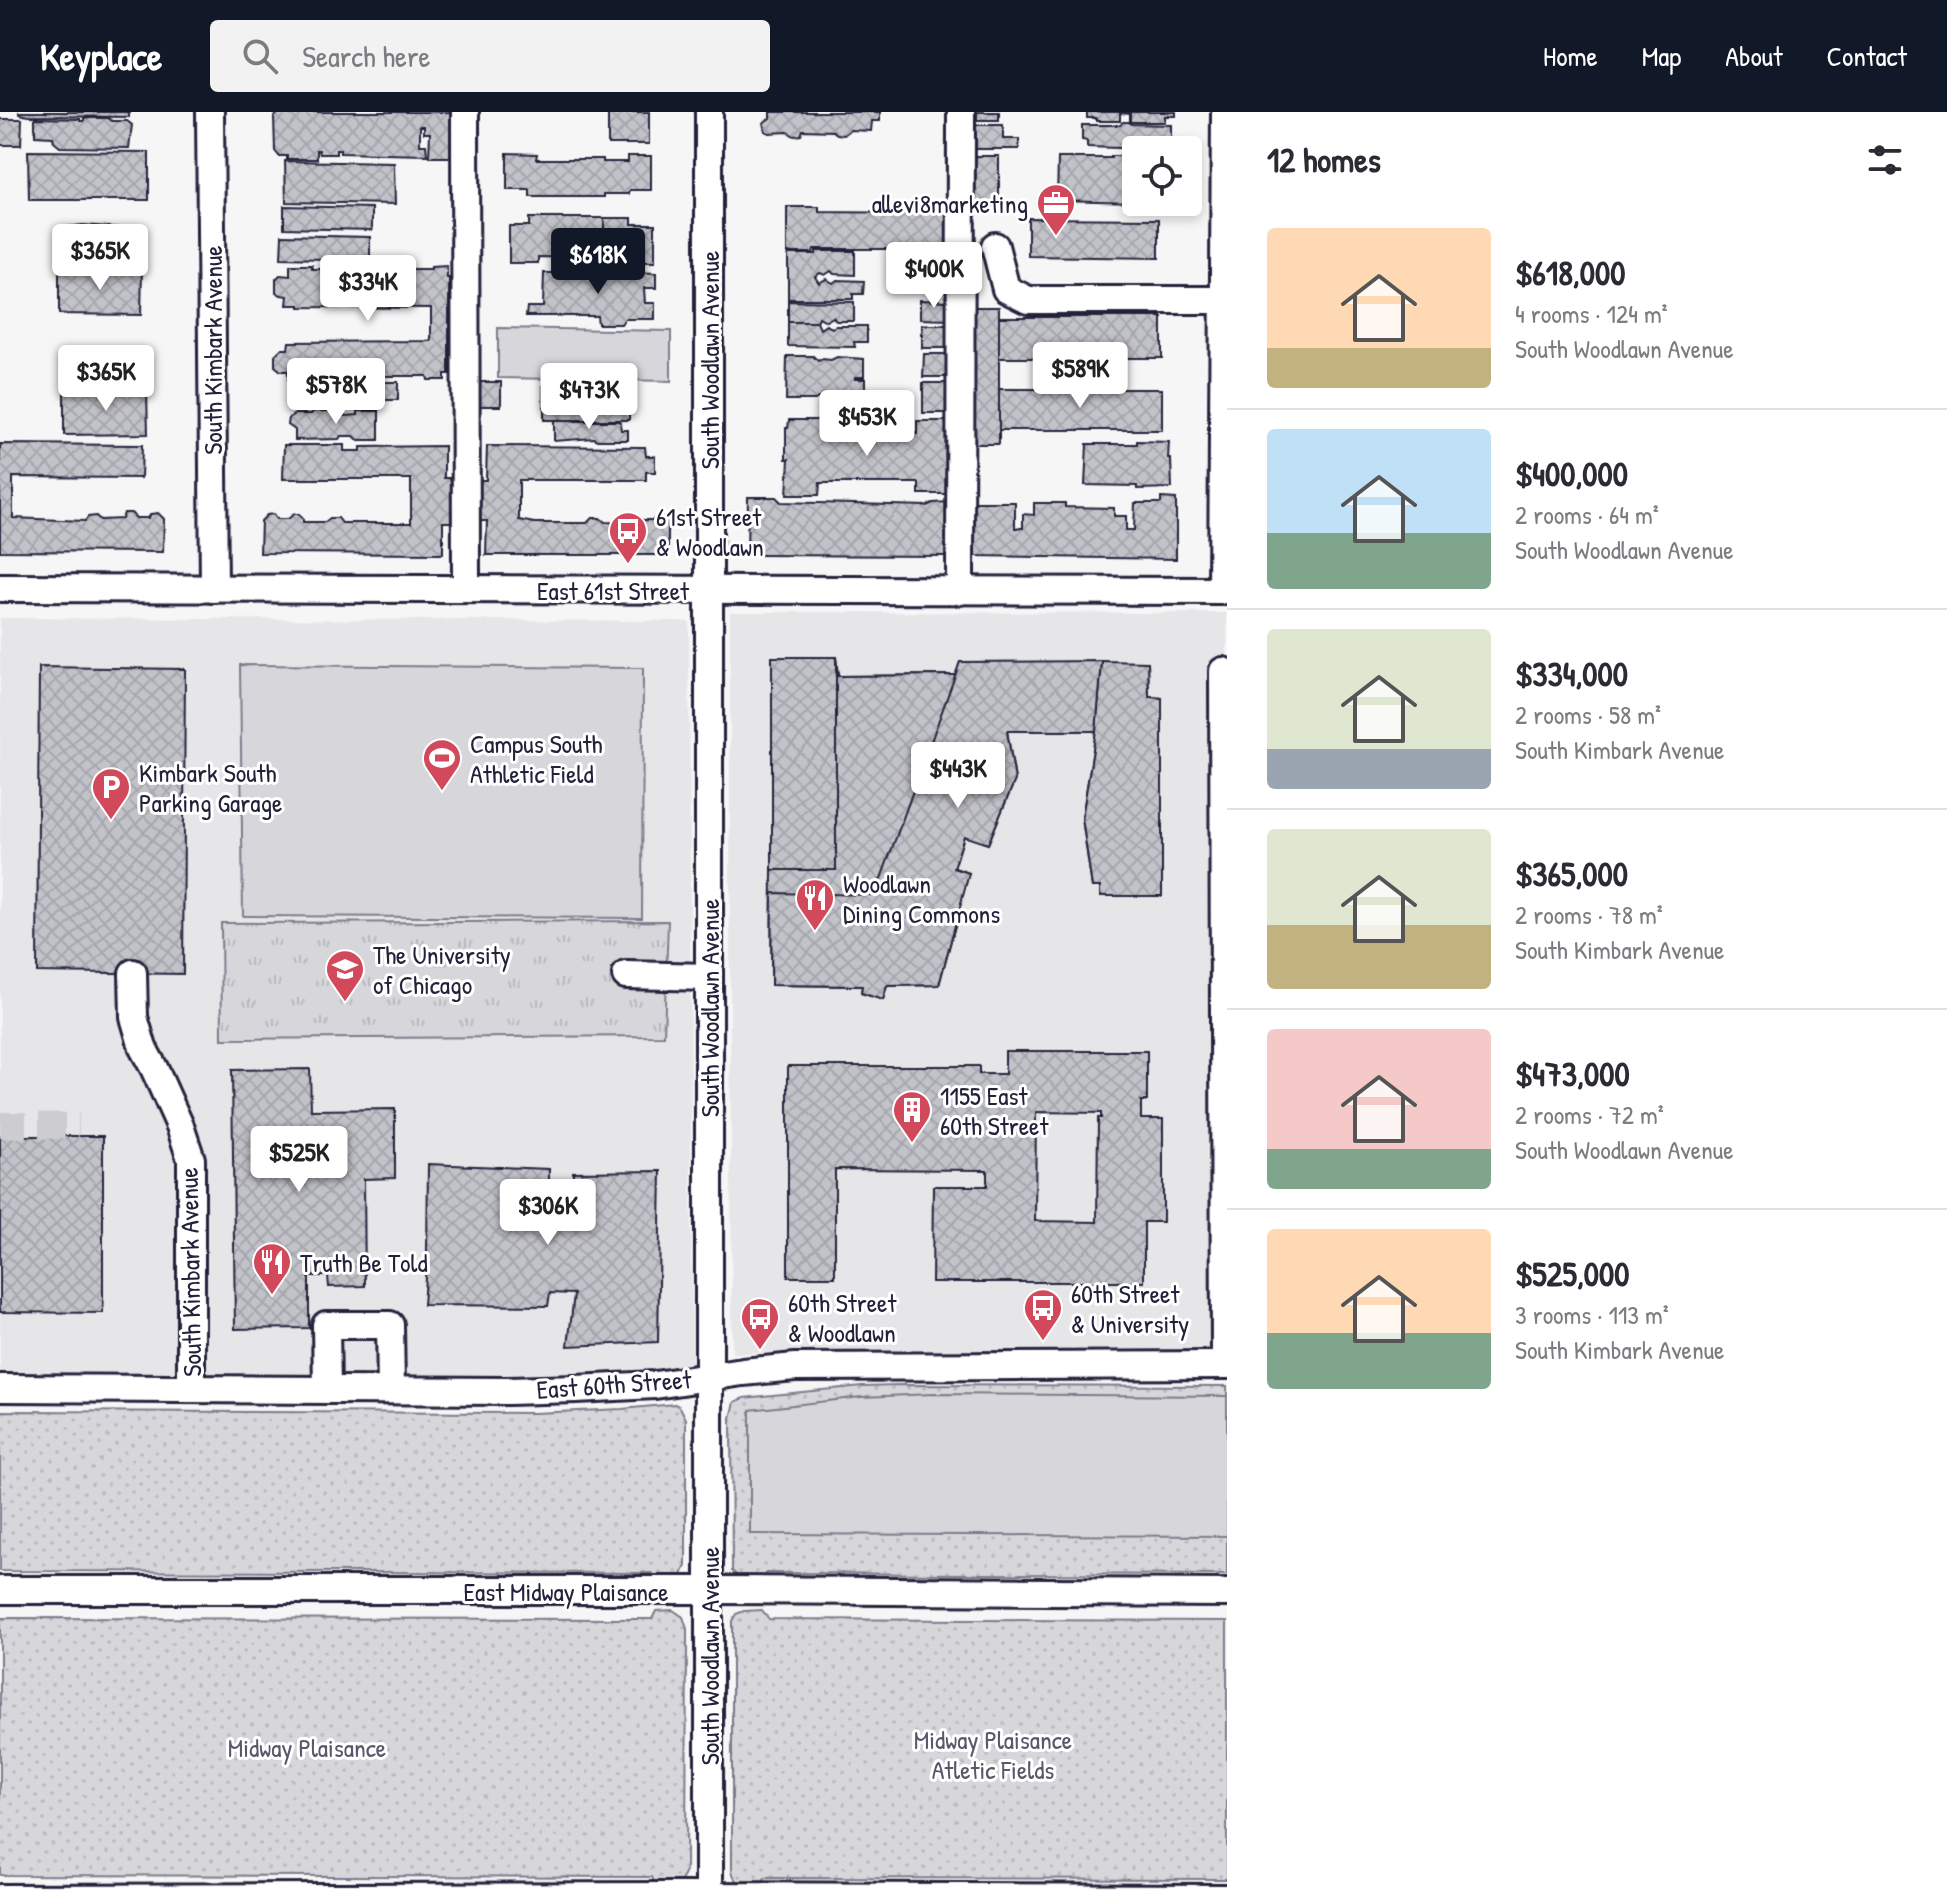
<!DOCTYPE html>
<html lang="en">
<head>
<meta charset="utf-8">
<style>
  :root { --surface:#fff; --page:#f2f2f3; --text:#2b2b33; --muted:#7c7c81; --line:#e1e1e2; --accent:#111827 }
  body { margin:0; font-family:"Patrick Hand",sans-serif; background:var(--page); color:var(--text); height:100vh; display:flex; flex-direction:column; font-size:30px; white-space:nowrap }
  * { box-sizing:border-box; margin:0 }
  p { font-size:26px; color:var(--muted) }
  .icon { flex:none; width:44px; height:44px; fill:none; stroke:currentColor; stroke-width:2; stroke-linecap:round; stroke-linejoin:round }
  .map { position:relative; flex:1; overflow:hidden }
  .sheet { display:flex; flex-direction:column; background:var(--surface); width:720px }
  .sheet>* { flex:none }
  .buttons { position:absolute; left:1122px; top:24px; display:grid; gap:16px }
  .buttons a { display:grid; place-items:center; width:80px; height:80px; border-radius:8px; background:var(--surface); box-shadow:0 4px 12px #0003; font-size:40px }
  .price { position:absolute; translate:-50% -68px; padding:0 18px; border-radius:8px; background:#fff; color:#222; font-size:26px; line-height:52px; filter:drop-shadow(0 2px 4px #0008) }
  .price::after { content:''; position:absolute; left:50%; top:48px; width:24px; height:18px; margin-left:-12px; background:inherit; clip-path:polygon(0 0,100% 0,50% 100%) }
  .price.current { background:var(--accent); color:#fff }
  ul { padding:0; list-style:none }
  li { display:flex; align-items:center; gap:24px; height:200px; padding:0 40px }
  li+li { border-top:2px solid var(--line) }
  li span { display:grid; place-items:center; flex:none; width:224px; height:160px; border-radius:8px; color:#555 }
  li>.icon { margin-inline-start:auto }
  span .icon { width:96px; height:96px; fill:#fffc; stroke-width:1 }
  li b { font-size:34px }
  h2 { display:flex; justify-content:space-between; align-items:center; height:96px; padding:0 40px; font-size:34px }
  header { display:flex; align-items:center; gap:48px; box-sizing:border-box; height:112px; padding:0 40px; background:var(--accent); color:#fff }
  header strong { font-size:38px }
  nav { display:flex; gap:44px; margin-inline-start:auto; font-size:28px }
  .search { width:560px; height:72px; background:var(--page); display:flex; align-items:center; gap:20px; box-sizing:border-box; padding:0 28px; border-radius:8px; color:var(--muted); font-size:30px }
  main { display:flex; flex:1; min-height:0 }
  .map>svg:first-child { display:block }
  .built { fill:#e6e6e9 }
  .grass { fill:url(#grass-tufts); stroke:#7c7c8b; stroke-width:2 }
  .park { fill:url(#park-dots); stroke:#7c7c8b; stroke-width:2 }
  .garden { fill:#d7d7db; stroke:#7c7c8b; stroke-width:2 }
  .building { fill:url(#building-cross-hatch); stroke:#22223b; stroke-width:2; fill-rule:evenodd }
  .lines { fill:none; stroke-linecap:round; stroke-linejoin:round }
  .minor-tunnel { stroke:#ccccd1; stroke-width:26; stroke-dasharray:26 13; stroke-linecap:butt }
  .minor-casing { stroke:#22223b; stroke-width:32 }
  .minor { stroke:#fff; stroke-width:26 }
  .labels { text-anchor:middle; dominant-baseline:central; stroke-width:6; stroke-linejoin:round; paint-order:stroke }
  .poi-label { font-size:26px; fill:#22223b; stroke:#fff; text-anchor:start }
  .street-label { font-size:26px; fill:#22223b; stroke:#fff }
  .park-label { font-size:26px; fill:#58586b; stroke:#fff }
</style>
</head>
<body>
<header>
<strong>Keyplace</strong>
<div class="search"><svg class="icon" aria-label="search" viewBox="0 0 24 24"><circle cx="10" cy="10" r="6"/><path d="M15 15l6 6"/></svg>Search here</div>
<nav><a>Home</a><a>Map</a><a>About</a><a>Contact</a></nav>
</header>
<main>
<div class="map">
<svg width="1227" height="1792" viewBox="0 0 1227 1792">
  <defs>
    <pattern id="grass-tufts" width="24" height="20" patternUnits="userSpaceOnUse" patternTransform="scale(2)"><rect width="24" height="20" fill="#d7d7db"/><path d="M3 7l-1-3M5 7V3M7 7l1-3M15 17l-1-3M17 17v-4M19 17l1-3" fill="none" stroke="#b8b8bd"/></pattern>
    <pattern id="park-dots" width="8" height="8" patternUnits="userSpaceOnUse" patternTransform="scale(2)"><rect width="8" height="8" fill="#d7d7db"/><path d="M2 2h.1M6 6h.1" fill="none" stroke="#b8b8bd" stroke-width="1.8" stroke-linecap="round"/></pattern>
    <pattern id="building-cross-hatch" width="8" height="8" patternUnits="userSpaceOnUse" patternTransform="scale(2)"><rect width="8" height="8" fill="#c2c2c9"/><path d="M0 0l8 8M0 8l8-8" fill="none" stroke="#a6a6ae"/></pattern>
  </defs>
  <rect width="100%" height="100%" fill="#f6f6f7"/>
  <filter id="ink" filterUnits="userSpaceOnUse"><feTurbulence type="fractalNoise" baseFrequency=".0125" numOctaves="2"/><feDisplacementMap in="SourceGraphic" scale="16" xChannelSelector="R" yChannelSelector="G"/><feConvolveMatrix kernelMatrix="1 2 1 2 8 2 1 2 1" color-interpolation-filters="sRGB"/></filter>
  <g filter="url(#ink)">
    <g class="built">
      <polygon points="730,500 1227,501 1227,1238 732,1241 730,884"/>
      <polygon points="0,506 689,509 692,1263 0,1263"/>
    </g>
    <polygon class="grass" points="668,809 664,924 222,927 221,811"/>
    <g class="park">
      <path d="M899 1273 1227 1274V1463L766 1461 762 1470C747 1469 743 1470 732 1459L731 1306 735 1290 744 1286 862 1274Z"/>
      <polygon points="675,1292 680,1295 686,1307 686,1454 680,1467 656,1470 652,1461 0,1459 0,1299 534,1301 622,1297"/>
      <path d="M673 1498 683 1505 687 1517 686 1759C681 1775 670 1774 656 1775L652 1765 0 1763V1506L652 1507 656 1499Z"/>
      <path d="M762 1498 769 1507 1227 1509V1767L765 1766 762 1774C747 1772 737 1776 732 1759V1509L736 1502 744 1499Z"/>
    </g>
    <g class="garden">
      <polygon points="498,216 671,219 671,269 498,266"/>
      <polygon points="240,553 643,556 642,806 243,804"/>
      <polygon points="934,1282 1227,1284 1227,1424 750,1422 750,1298 861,1285"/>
    </g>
    <g class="building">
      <polygon points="19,0 129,0 129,5 28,4 19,2"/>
      <polygon points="287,0 451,0 450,45 429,45 430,21 424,21 424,14 420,14 420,33 426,33 427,43 340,41 340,38 336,38 336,42 320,42 319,38 317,38 317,47 287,47 287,44 279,44 275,39 274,5 279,1 288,1"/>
      <rect x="608" y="0" width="41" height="32"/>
      <polygon points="770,0 880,0 880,9 872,9 871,19 850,18 844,23 837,22 833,19 803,18 801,23 794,24 788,20 769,21 765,19 763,11 770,6"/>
      <rect x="977" y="0" width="22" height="8"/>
      <polygon points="1087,0 1176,0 1176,4 1165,4 1165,10 1130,10 1130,2 1120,1 1120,9 1096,9 1096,6 1087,6"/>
      <polygon points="35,6 80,7 80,9 84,9 84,6 108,6 112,9 127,9 132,13 129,36 60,35 54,30 53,25 35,24"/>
      <polygon points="0,7 22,7 21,33 0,33"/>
      <polygon points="1123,10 1129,10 1131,12 1171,13 1171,28 1151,28 1150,37 1087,35 1087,29 1082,28 1082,13 1119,13"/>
      <polygon points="976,13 1003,13 1003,27 1019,27 1019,37 976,37"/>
      <polygon points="28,39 149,40 149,88 29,88"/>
      <polygon points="507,41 537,42 536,47 603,47 603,50 628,50 628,44 651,44 651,78 630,78 629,82 604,82 604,85 530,85 530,78 507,78"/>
      <polygon points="974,44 999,44 999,94 973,94"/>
      <polygon points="1111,44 1136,44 1136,90 1057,88 1058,46 1111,46"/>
      <polygon points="285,49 394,51 395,92 286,90"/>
      <polygon points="284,94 372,96 372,118 284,116"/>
      <polygon points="787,95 819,95 819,100 928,101 928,95 950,95 949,141 923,141 923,137 814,137 813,141 787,141"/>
      <polygon points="529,106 604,106 604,146 538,145 538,151 509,151 509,114 529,114"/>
      <polygon points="604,106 632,106 632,112 655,112 655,150 623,150 623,146 604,146"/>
      <polygon points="1028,106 1159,107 1159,146 1028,144"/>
      <polygon points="83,113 120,116 120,149 67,149 67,115"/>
      <polygon points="282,123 370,125 370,148 281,146"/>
      <polygon points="816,139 855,139 855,163 834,162 831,159 825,163 820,161 815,165 819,171 826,167 833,171 837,168 864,169 863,182 853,182 853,187 788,187 788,142 816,142"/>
      <polygon points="357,152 357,157 383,157 384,170 394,170 394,157 431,157 431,155 447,154 447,166 449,166 449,262 445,262 445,268 428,268 427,264 357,264 356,269 338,269 338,264 321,263 310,264 310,268 288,268 288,259 281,259 275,254 275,243 281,237 288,237 289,230 431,229 431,196 300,195 300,193 287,193 288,184 281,183 276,180 276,167 280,163 290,164 290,153 312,153 312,157 338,157 338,153"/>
      <polygon points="602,155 624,155 630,160 656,161 656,176 644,176 645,191 655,191 655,207 625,207 621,212 598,212 597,204 526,204 527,195 543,195 544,161 598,161"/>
      <polygon points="59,157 142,158 141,203 59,202"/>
      <polygon points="920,188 949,189 949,208 920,207"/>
      <polygon points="788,189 854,190 854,209 836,209 833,205 826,209 819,205 817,210 788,210"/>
      <rect x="972" y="195" width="27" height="137"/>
      <rect x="999" y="205" width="163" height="41"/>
      <polygon points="788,210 817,210 820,217 826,213 832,216 836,214 867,214 867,230 854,230 855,235 788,234"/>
      <rect x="922" y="213" width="27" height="23"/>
      <polygon points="924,242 950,242 951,265 923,265"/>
      <polygon points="787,244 813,244 818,249 822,247 831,248 837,245 864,247 864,265 855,265 855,267 865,267 865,283 855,282 855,288 833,288 831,286 821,288 818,286 815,288 786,288"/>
      <polygon points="294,270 337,270 342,273 356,273 361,270 398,270 398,288 379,288 379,298 358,298 358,295 345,295 341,298 314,298 308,294 293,294 289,292 288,284 294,279"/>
      <rect x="477" y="270" width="24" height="24"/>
      <polygon points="543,271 634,272 634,279 630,280 629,288 543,288"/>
      <polygon points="923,271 949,271 950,301 923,301"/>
      <rect x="999" y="277" width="163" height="41"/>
      <polygon points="147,278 148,322 64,323 64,279"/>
      <rect x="544" y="289" width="85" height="19"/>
      <polygon points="314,299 340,299 345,304 358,303 358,299 379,299 379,328 358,328 354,324 341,324 339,327 295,328 295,318 288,313 289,306 295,302 311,302"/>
      <polygon points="789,308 820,308 820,321 917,322 917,309 949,309 949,382 919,382 919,371 820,371 819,383 787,383 789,347 786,347 786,316 788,316"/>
      <polygon points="554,309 620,309 621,318 628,318 628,328 597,328 594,326 554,329"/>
      <polygon points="1137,329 1169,330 1168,347 1171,347 1172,376 1137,377 1137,374 1085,373 1087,332 1137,332"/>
      <polygon points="0,332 142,333 141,366 13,365 13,406 85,409 88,405 96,404 100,408 122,407 124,401 131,401 136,406 148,406 151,402 158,401 164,407 163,440 0,439"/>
      <polygon points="284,333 344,333 344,339 361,339 361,335 444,334 444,366 455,366 455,410 443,410 443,442 260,441 261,409 267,403 273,402 277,407 288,407 294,402 299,402 303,407 303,410 325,410 330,406 338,406 342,411 411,411 411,367 283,367"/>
      <polygon points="487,334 645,335 646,344 655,344 655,360 646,360 646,368 519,368 519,408 534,411 587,411 592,406 600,406 605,410 626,411 630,404 637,404 642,408 653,408 657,403 663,403 668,408 668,443 486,443 487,409 478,409 478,368 486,368"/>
      <polygon points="748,385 776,385 781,390 927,394 933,391 948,390 948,444 747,443"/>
      <polygon points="1161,386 1176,387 1176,447 974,444 975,390 1015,390 1015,416 1023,416 1023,402 1034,403 1034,391 1065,391 1065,395 1114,396 1114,404 1126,404 1126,418 1134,418 1135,391 1161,391"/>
      <polygon points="772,545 836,545 838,564 956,563 942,596 875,783 772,781"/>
      <rect x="772" y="545" width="64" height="213"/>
      <polygon points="836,545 838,564 956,563 960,550 1148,550 1149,585 1162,586 1162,784 1100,784 1100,775 1092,775 1082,706 1096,619 1007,619 1015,668 988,732 964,724 954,756 969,761 939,873 887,874 883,888 861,881 862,874 771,873 772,758 836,758"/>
      <polygon points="1102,549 1148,550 1149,585 1162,586 1162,784 1100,784 1100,775 1092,775 1082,706 1096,619"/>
      <polygon points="1102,549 1096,619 1007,619 1015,668 988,732 964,724 954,756 969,761 939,873 887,874 883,888 861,881 862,874 771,873 772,781 875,783 960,550"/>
      <polygon points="39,555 185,557 183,862 37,860"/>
      <path d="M1005 939H1147V989H1141V1007H1163V1110H1144V1170H932L933 1074H987V1058L835 1057V1165H788V954H979V962H1005ZM1036 1000 1101 1001V1006H1098L1097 1110 1035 1109Z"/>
      <polygon points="310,957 311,998 395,997 395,1066 364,1067 365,1174 329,1175 328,1164 309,1164 309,1216 235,1217 232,958"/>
      <polygon points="0,1024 103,1024 103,1201 0,1200"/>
      <polygon points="428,1052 549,1057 549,1095 573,1095 573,1060 661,1059 658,1230 568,1234 574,1182 550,1181 548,1194 423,1193 427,1139"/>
    </g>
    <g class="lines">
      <polyline class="minor-tunnel" points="0,1013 79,1014"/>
      <defs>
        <g id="minor">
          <polyline points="210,0 214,477"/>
          <polyline points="465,0 466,477"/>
          <polyline points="709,0 709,1792"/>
          <polyline points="995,134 1006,177 1028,188 1224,188"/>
          <polyline points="0,476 1227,479"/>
          <polyline points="960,479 961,0"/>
          <polyline points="1222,479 1225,0"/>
          <polyline points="1223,559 1225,1253"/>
          <polyline points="133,861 134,905 143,936 154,956 180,1014 191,1047 191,1277"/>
          <polyline points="626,863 709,865"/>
          <polyline points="0,1276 508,1279 576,1277 655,1273 743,1260 795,1255 1227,1253"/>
          <polyline points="327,1278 326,1213 390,1213 391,1278"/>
          <polyline points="0,1478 709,1478 1227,1481"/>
          <polyline points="0,1786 674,1784 1227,1786"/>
        </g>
      </defs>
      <use href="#minor" class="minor-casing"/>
      <use href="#minor" class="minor"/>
    </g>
  </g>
  <defs>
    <symbol id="office-pin" viewBox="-11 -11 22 30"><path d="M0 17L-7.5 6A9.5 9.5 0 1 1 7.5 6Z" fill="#d1495b" stroke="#fff"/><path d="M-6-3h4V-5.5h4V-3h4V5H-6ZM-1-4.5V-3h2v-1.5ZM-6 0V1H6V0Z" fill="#fff"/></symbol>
    <symbol id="bus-pin" viewBox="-11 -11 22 30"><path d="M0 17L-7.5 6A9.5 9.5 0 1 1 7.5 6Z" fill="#d1495b" stroke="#fff"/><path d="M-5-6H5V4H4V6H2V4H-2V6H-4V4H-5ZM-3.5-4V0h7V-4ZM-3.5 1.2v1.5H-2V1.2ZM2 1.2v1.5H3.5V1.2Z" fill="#fff"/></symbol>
    <symbol id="stadium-pin" viewBox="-11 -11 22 30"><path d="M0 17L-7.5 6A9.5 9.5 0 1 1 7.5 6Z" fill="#d1495b" stroke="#fff"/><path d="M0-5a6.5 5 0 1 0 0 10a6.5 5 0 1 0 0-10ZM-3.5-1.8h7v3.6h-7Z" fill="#fff"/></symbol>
    <symbol id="parking-pin" viewBox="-11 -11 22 30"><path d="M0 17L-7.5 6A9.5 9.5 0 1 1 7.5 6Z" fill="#d1495b" stroke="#fff"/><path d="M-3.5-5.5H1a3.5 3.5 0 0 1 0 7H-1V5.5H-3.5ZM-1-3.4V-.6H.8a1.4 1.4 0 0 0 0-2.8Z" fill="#fff"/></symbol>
    <symbol id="restaurant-pin" viewBox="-11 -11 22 30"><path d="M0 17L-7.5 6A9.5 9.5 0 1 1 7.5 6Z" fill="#d1495b" stroke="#fff"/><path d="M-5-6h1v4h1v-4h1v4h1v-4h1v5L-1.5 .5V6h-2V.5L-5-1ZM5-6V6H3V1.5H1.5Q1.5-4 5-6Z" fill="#fff"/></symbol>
    <symbol id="university-pin" viewBox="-11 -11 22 30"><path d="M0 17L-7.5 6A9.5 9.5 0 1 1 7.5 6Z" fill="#d1495b" stroke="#fff"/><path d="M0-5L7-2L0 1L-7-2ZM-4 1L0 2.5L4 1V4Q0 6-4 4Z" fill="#fff"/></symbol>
    <symbol id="building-pin" viewBox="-11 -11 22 30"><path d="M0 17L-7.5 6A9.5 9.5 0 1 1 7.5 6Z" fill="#d1495b" stroke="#fff"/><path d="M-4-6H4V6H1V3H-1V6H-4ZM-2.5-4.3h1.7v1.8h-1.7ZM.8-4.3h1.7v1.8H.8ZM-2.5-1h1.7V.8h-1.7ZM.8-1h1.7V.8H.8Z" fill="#fff"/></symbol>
  </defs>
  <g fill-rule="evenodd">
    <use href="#office-pin" x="1034" y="69" width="44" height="60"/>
    <use href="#bus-pin" x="606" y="397" width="44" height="60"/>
    <use href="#stadium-pin" x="420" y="624" width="44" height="60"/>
    <use href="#parking-pin" x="89" y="653" width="44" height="60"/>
    <use href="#restaurant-pin" x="793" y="764" width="44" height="60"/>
    <use href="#university-pin" x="323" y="835" width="44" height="60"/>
    <use href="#building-pin" x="890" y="976" width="44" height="60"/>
    <use href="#restaurant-pin" x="250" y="1128" width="44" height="60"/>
    <use href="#bus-pin" x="1021" y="1174" width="44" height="60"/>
    <use href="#bus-pin" x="738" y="1183" width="44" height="60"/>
  </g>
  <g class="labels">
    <g class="poi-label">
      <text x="1028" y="91" text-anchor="end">allevi8marketing</text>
      <text x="656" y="404">61st Street<tspan x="656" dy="30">&amp; Woodlawn</tspan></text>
      <text x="470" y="631">Campus South<tspan x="470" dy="30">Athletic Field</tspan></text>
      <text x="139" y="660">Kimbark South<tspan x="139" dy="30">Parking Garage</tspan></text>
      <text x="843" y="771">Woodlawn<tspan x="843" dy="30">Dining Commons</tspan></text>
      <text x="373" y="842">The University<tspan x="373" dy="30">of Chicago</tspan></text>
      <text x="940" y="983">1155 East<tspan x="940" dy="30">60th Street</tspan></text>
      <text x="300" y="1150">Truth Be Told</text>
      <text x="1071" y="1181">60th Street<tspan x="1071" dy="30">&amp; University</tspan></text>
      <text x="788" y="1190">60th Street<tspan x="788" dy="30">&amp; Woodlawn</tspan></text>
    </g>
    <g class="street-label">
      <text transform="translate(212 238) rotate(-90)">South Kimbark Avenue</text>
      <text transform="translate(709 248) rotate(-90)">South Woodlawn Avenue</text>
      <text x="613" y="478">East 61st Street</text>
      <text transform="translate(709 896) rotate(-90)">South Woodlawn Avenue</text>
      <text transform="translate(190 1160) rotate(-91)">South Kimbark Avenue</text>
      <text transform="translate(614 1272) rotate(-4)">East 60th Street</text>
      <text x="566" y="1479">East Midway Plaisance</text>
      <text transform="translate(709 1544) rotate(-90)">South Woodlawn Avenue</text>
    </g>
    <g class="park-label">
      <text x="993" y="1627">Midway Plaisance<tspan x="993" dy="30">Atletic Fields</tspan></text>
      <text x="307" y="1635">Midway Plaisance</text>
    </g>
  </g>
</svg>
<div class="buttons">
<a><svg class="icon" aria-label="locate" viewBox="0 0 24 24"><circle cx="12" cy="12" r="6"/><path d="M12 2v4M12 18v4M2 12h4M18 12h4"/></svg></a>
</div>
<b class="price" style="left:100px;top:180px">$365K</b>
<b class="price current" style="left:598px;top:184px">$618K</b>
<b class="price" style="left:934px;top:198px">$400K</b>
<b class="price" style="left:368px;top:211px">$334K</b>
<b class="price" style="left:1080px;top:298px">$589K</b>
<b class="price" style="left:106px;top:301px">$365K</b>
<b class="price" style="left:336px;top:314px">$578K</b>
<b class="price" style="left:589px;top:319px">$473K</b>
<b class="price" style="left:867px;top:346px">$453K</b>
<b class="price" style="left:958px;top:698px">$443K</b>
<b class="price" style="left:299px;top:1082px">$525K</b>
<b class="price" style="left:548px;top:1135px">$306K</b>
</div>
<section class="sheet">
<h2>12 homes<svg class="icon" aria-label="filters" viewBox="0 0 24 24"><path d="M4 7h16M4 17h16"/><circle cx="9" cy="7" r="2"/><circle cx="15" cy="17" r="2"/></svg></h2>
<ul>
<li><span style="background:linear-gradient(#ffd9b3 75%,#c2b280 0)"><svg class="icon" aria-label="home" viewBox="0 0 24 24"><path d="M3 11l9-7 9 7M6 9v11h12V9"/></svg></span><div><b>$618,000</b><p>4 rooms · 124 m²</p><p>South Woodlawn Avenue</p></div></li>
<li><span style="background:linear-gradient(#bfe0f5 65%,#7fa58c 0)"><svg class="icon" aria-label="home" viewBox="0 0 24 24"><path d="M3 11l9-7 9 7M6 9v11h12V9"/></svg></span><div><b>$400,000</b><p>2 rooms · 64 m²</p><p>South Woodlawn Avenue</p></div></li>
<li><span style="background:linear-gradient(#dfe7d0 75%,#9aa5b1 0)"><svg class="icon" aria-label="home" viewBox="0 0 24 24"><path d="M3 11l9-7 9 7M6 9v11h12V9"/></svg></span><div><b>$334,000</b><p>2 rooms · 58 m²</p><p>South Kimbark Avenue</p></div></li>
<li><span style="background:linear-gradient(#dfe7d0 60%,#c2b280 0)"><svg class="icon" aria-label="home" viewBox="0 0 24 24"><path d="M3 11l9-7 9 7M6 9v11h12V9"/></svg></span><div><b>$365,000</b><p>2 rooms · 78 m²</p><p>South Kimbark Avenue</p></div></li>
<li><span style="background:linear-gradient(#f6c9c9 75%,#7fa58c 0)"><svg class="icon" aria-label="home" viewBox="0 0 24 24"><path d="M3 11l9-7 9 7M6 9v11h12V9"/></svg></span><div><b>$473,000</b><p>2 rooms · 72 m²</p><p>South Woodlawn Avenue</p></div></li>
<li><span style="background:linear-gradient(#ffd9b3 65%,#7fa58c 0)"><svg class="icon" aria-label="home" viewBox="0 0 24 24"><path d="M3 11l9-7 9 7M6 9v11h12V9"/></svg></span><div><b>$525,000</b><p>3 rooms · 113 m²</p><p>South Kimbark Avenue</p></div></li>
</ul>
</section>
</main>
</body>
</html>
